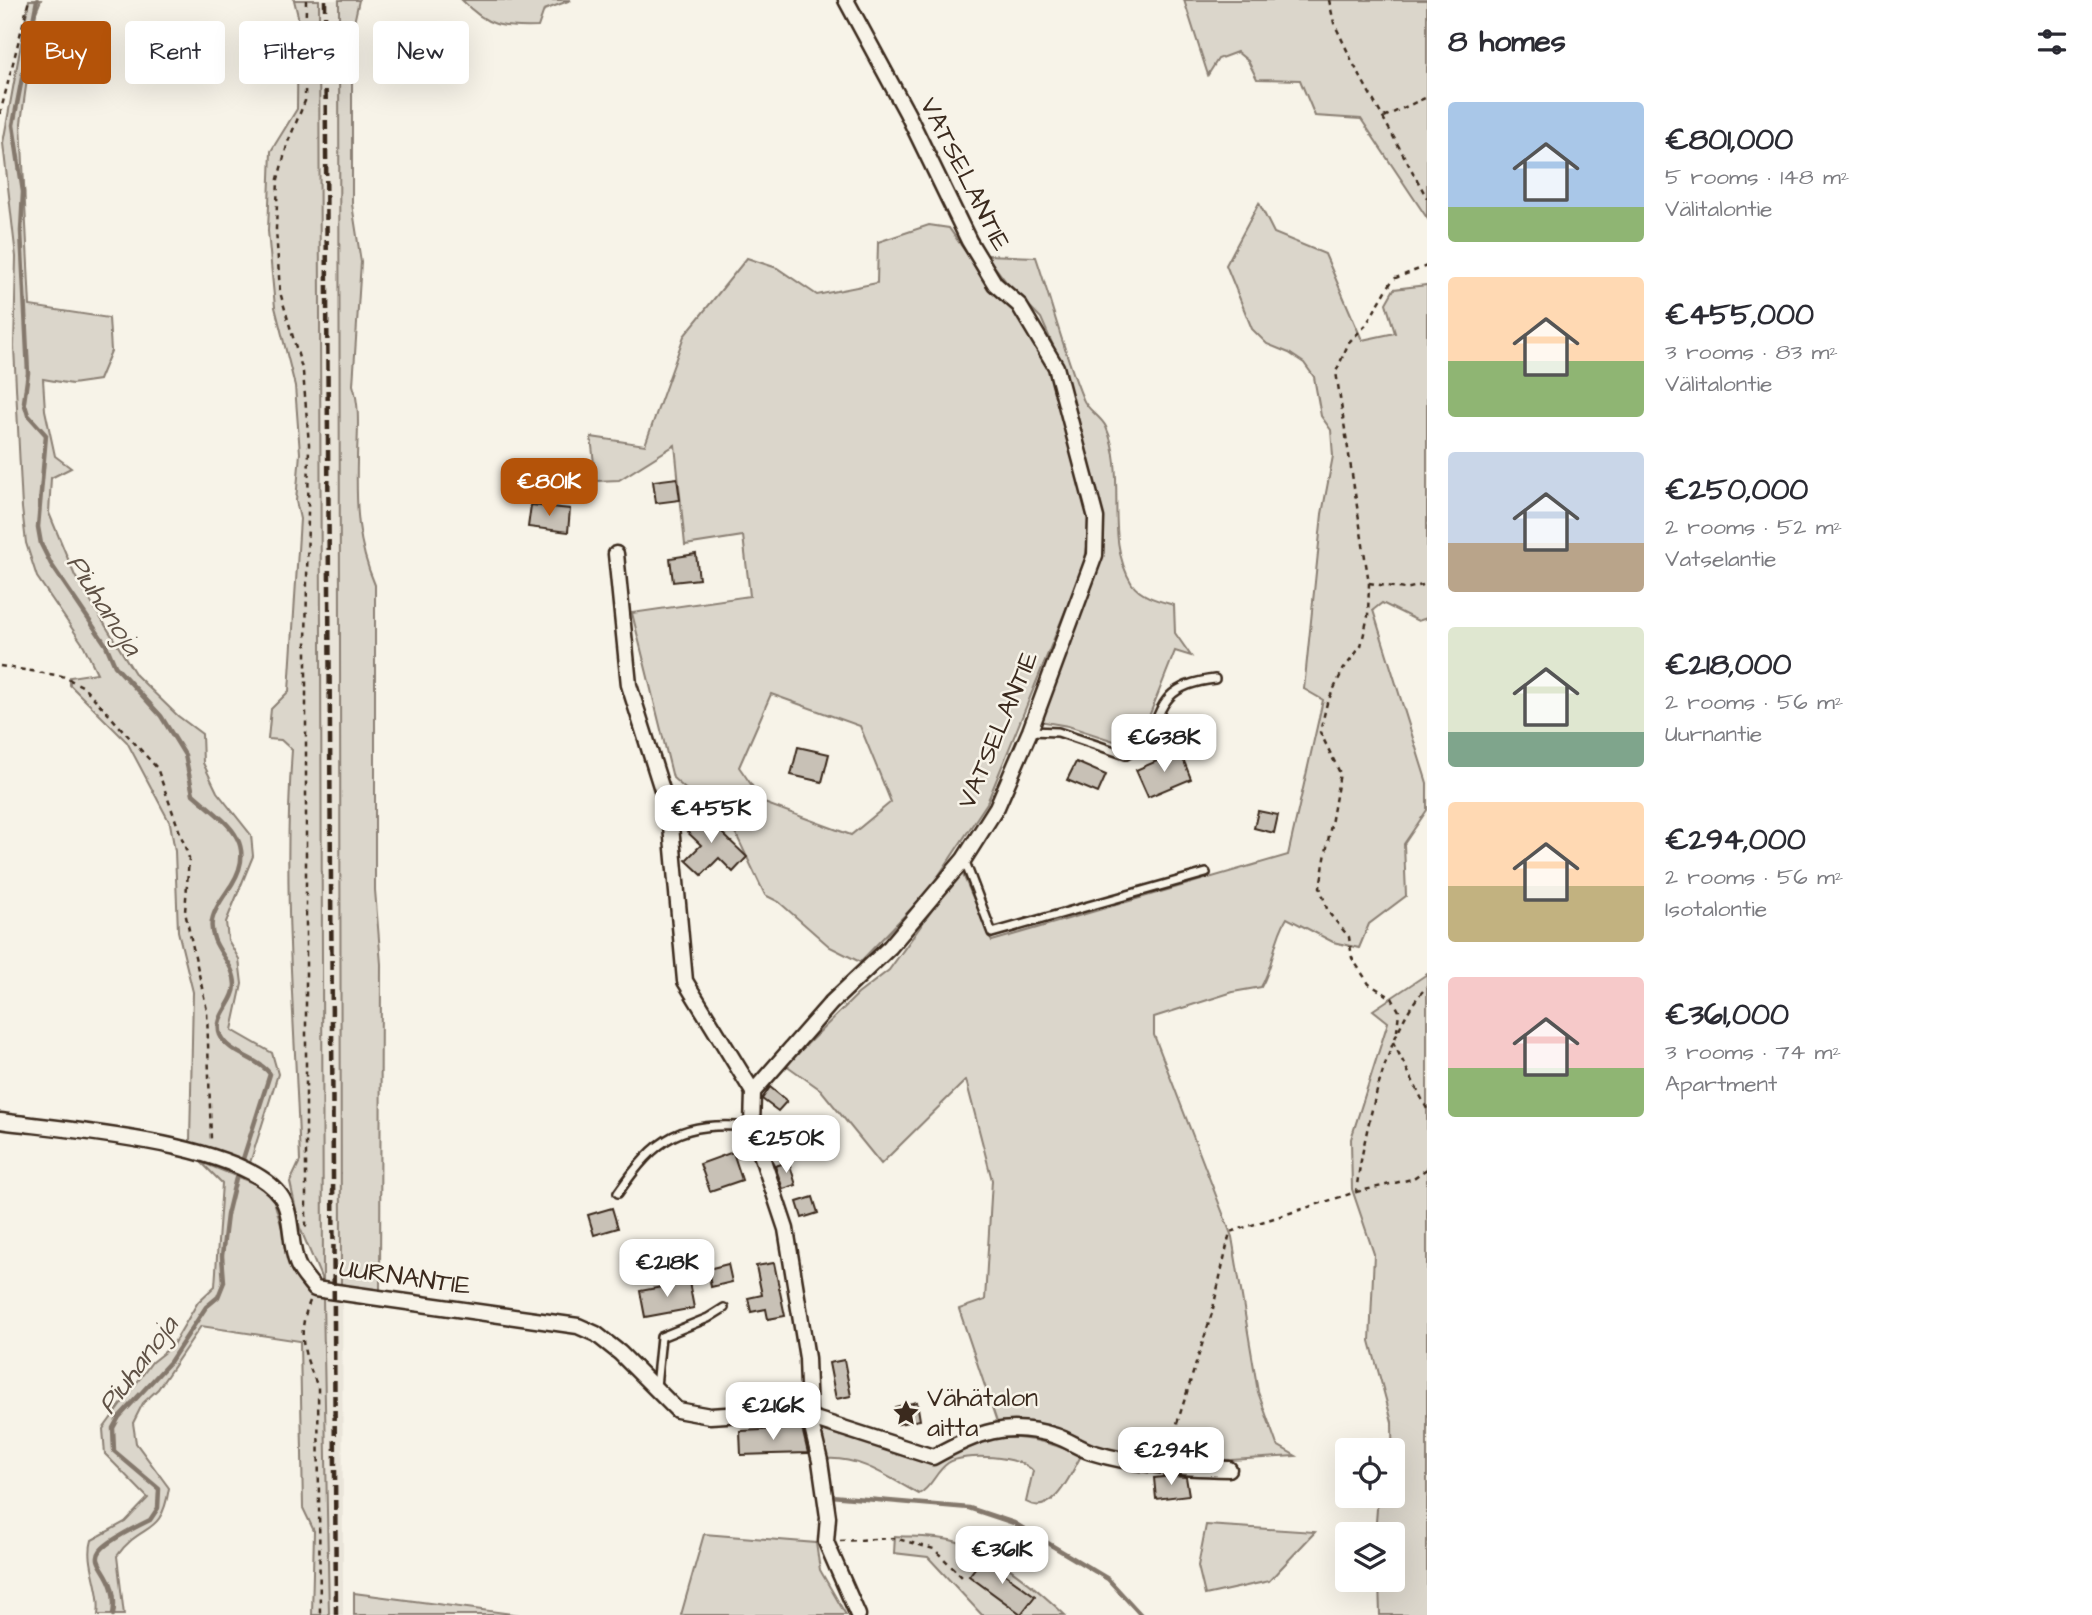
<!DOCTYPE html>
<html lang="en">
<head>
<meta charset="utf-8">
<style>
  :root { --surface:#fff; --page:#f7f7f7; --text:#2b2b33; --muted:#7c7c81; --accent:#b45309 }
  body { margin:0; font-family:"Architects Daughter",sans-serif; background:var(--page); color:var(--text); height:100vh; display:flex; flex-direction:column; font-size:26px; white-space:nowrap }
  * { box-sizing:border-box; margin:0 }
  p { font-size:23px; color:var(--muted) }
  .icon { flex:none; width:38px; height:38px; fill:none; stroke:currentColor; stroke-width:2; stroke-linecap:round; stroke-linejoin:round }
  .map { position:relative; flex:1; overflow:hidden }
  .drawer { display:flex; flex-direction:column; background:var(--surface); width:665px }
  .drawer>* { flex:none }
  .hud { position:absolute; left:21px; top:21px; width:665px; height:63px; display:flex; gap:14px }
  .tools { position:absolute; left:1335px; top:1438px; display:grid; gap:14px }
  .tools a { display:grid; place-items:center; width:70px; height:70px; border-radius:7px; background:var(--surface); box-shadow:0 7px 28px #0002; font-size:35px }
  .price { position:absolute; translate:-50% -60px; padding:0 16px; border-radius:14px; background:#fff; color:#222; font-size:23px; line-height:46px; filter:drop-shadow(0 2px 4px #0008) }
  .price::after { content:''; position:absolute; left:50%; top:42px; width:21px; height:16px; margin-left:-10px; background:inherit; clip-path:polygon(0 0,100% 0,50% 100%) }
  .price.current { background:var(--accent); color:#fff }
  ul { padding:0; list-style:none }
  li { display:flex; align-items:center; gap:21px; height:175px; padding:0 21px }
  li span { display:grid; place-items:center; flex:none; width:196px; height:140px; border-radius:7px; color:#555 }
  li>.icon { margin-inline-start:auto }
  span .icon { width:84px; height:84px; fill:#fffc; stroke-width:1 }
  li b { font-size:30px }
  h2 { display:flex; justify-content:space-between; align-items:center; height:84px; padding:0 21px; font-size:30px }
  .tag { padding:0 24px; border-radius:7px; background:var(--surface); box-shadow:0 7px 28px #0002; font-size:24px; line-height:63px }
  .tag.current { background:var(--accent); color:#fff }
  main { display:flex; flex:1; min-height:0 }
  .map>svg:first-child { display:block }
  .built { fill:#e9e4d9 }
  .green { fill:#dbd6cb; stroke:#8b8074; stroke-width:2; fill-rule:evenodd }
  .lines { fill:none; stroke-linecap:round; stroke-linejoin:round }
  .stream { stroke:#84786c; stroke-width:4.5 }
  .building { fill:#c8c1b6; stroke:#3b2a1e; stroke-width:2 }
  .service-casing { stroke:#3b2a1e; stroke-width:12 }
  .minor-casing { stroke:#3b2a1e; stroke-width:19 }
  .path { stroke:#3b2a1e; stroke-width:2.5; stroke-dasharray:5 5; stroke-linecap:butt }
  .service { stroke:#f7f3e8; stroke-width:7 }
  .minor { stroke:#f7f3e8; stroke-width:14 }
  .rail { stroke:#3b2a1e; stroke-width:4.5; stroke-dasharray:10 5; stroke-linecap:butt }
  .labels { text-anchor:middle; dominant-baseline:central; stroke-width:5; stroke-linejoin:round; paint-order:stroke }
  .street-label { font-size:26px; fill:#3b2a1e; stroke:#f7f3e8 }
  .poi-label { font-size:26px; fill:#3b2a1e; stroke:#f7f3e8; text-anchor:start }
  .water-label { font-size:28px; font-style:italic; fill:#5f5145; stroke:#f7f3e8 }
</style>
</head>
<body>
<main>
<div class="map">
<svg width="1427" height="1615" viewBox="0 0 1427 1615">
  <rect width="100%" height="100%" fill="#f7f3e8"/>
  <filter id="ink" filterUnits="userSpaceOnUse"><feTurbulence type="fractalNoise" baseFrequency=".0143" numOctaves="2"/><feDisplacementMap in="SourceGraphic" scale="14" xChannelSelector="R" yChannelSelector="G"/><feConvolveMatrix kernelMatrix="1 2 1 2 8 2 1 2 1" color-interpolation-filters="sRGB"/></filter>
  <g filter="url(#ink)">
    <polygon class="built" points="319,0 339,0 343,1615 329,1615 323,1299"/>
    <g class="green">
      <polygon points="29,0 41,0 36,12 21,123 30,306 109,318 111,351 99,380 72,384 43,379 45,410 55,456 71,468 51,478 49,513 75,576 136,675 178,716 202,734 203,763 217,792 251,835 253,856 226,922 228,940 239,959 242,984 232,1030 272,1053 278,1074 250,1163 190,1142 193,992 178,931 175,851 170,823 127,742 70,685 70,677 97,673 84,646 37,577 26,543 22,508 14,347 16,257 3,143"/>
      <path d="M294 0H319L323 1282 300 1228 290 1182 300 1161C295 1024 282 888 292 750L281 740 268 739 271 709 289 691 300 519 296 501 300 453 295 386 275 307 268 231 271 151 297 109 298 16Z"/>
      <path d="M339 0H359L344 68 352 71V204L361 262 353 385C361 410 357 435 357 461 356 506 357 543 375 585V890L381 964 380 1292 341 1287Z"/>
      <path d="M462 0H571L544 10 538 27C502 28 487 27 462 0Z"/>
      <polygon points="1184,0 1427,0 1427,218 1361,119 1315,116 1300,80 1257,79 1248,61 1237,52 1218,59 1208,75"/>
      <path d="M1259 203 1274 233 1325 254 1362 340 1395 333 1386 303 1394 289 1427 285V618L1418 621 1382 603 1373 610 1427 783V810L1404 844 1406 896 1369 924 1359 948 1333 942 1287 918C1273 940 1274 965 1261 987L1233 992 1154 1017V1035L1232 1237 1258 1392 1277 1445 1296 1456 1231 1460 1160 1458 1090 1446 1055 1431 997 1422 959 1309 985 1300 992 1180 966 1080 881 1164 821 1090 786 1065 858 994 889 970 961 870 992 941 1288 855 1323 700 1304 689 1322 514 1333 456 1331 430 1321 416 1314 377 1304 363 1289 353 1267 344 1252 329 1226 265Z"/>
      <path d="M929 225 949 228 981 274 1030 328 1045 357 1090 522 1087 547 1084 565 987 803 929 890 860 962 830 947 779 902 765 895 736 834 673 778 632 613 750 596 743 536 685 545 675 445 619 480 596 481 591 437 645 445 684 336 747 258 777 268 817 295 877 283 878 242ZM771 694 860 726 891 802 851 835 764 803 739 767Z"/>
      <path d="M986 255 1036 257C1052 304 1064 353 1083 399 1087 410 1101 416 1106 427 1128 476 1103 537 1132 584 1141 597 1160 601 1174 605L1175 633 1191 656 1175 651 1142 734 1123 744 1068 726 1039 721 1098 565 1069 391 1056 352 1041 318 1007 283Z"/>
      <polygon points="1427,974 1427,1615 1380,1615 1379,1580 1393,1580 1393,1535 1375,1535 1378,1496 1393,1496 1392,1422 1370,1341 1374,1254 1352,1189 1351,1139 1388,1022 1373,1010"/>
      <path d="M201 1162 258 1185 272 1194 292 1263 305 1289 323 1299 329 1615H312L314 1531 303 1508 300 1341 201 1326 158 1389 143 1403 133 1423 136 1443 169 1488C161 1539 143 1520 117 1556L124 1615H98C102 1589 85 1563 92 1540L125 1522 148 1498 105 1454 103 1429 152 1362 172 1346 198 1302 215 1286 222 1183Z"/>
      <path d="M814 1423 933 1465C946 1458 961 1445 976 1442 1013 1432 1048 1440 1081 1456 1070 1475 1053 1518 1026 1502L1033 1471C1022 1456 964 1452 948 1463 935 1472 933 1486 919 1494 889 1478 860 1456 825 1459Z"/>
      <polygon points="1206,1525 1315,1532 1269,1581 1205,1595 1198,1566"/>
      <polygon points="704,1534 816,1543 820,1570 846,1615 681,1615"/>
      <path d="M895 1536C913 1537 932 1536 950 1540 992 1549 1035 1587 1065 1615H982L928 1557 894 1553Z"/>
      <polygon points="354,1593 520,1615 354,1615"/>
    </g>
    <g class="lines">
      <g class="stream">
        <path d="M37 0 13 125 23 192 21 231 28 373 24 402 28 415 46 435 38 527 41 544 51 564 106 645 115 666 161 716 185 755 193 794C223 821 259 840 232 884 225 895 214 908 212 921 208 947 235 961 235 985 235 1003 213 1016 220 1035 228 1054 259 1058 270 1074L243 1159"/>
        <polyline points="831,1496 969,1508 1014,1523 1108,1579 1141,1615"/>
        <path d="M113 1615C123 1554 53 1567 150 1520L158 1508 159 1489 114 1451 113 1428 119 1417 170 1362 206 1307 218 1297 224 1282 222 1256 227 1215 236 1178"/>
      </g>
    </g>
    <g class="building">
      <polygon points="677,478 680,500 656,503 653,481"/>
      <polygon points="531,505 570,509 568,532 528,527"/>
      <polygon points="696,554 699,579 673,582 670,558"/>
      <polygon points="798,747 829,754 822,782 791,775"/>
      <polygon points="1180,751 1191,779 1148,797 1136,770"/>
      <polygon points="1076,762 1106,775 1098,793 1067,780"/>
      <polygon points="697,809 747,857 733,872 719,858 702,875 686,860 701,845 681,826"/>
      <polygon points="1258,811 1278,815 1274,833 1254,828"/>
      <polygon points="770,1087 787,1101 778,1111 762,1099"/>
      <polygon points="733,1152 742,1180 710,1191 700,1164"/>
      <polygon points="789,1162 796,1185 783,1189 775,1166"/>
      <polygon points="813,1197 818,1213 802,1218 797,1202"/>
      <polygon points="612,1208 618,1228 594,1235 588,1215"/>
      <polygon points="774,1263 785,1316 768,1319 766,1309 751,1312 748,1298 762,1295 756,1266"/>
      <polygon points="728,1264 732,1282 711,1287 708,1269"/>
      <polygon points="689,1282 694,1308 645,1317 640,1291"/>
      <polygon points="844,1360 851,1396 836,1399 829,1363"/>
      <polygon points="917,1402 920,1420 898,1424 895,1407"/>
      <polygon points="802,1428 808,1453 741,1455 740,1431"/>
      <polygon points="1172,1476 1186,1477 1189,1495 1156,1499 1154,1478"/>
      <polygon points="983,1558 1035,1596 1021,1614 969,1576"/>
    </g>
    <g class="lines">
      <defs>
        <g id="service">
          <path d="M1031 731 1058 732 1126 755 1150 741C1161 700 1170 684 1215 679"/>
          <polyline points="964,859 992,933 1206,873"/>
          <path d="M618 1193C657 1136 681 1121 752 1127"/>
          <polyline points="656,1387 661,1337 708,1318 724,1308"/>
        </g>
        <g id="minor">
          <polyline points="846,0 907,113 969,241 995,284 1019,305 1056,367 1096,518 1095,555 1030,731 997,807 964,859 890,947 831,1003 753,1092 752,1127 786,1229 807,1358 809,1415 820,1461 828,1517 826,1542 858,1615"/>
          <polyline points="616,554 629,685 670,815 685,981 753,1092"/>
          <path d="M0 1121C66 1130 240 1142 280 1195 293 1212 289 1243 297 1263 300 1272 309 1281 315 1289L578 1326 596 1334 620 1353 677 1410 710 1416 790 1411 933 1457C976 1433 1006 1420 1056 1436 1068 1440 1079 1448 1091 1452 1136 1466 1182 1468 1229 1469"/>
        </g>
      </defs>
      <use href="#service" class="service-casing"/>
      <use href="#minor" class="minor-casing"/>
      <g class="path">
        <polyline points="306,0 305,101 288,142 278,179 276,229 280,292 303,372 309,444 306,647 306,1231"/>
        <polyline points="507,0 540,0"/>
        <polyline points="1329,0 1334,23 1354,65 1427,198"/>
        <polyline points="0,114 29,0"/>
        <polyline points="1384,117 1427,97"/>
        <polyline points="1369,583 1405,589 1427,584"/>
        <polyline points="0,666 62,676 84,687 157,768 189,858 185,912 207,1010 211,1141"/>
        <polyline points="1397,1031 1399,1011 1392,998 1369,984 1352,958 1349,937 1328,912 1320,887 1340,773 1320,732 1327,703 1343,670 1361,646 1368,616 1369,583 1336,372 1349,342 1366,325 1393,279 1427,266"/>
        <polyline points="1393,1042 1427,1109"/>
        <polyline points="1356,1192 1412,1179 1427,1169"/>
        <path d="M310 1301C296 1335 304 1355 318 1387L320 1615"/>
        <path d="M1168 1452 1212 1313 1230 1232 1356 1192C1363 1139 1387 1024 1427 987"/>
        <polyline points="840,1541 894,1538 934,1549 964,1579"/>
      </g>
      <use href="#service" class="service"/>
      <use href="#minor" class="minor"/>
      <polyline class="rail" points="325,0 336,1615"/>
    </g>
  </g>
  <defs>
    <symbol id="sight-bare" viewBox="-9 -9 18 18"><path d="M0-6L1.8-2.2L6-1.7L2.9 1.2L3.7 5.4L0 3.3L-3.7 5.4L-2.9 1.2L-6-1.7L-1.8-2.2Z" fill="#3b2a1e" stroke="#f7f3e8" stroke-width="2.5" paint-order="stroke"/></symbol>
  </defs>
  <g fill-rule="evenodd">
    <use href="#sight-bare" x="887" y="1394" width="38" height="38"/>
  </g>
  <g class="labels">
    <g class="street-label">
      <text transform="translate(965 174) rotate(63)">VATSELANTIE</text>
      <text transform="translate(998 730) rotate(-67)">VATSELANTIE</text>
      <text transform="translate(405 1277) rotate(8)">UURNANTIE</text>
    </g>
    <g class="poi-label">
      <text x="927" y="1398">Vähätalon<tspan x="927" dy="30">aitta</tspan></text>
    </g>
    <g class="water-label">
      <text transform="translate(104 605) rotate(57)">Piuhanoja</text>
      <text transform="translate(138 1365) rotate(-53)">Piuhanoja</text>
    </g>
  </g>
</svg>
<div class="tools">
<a><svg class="icon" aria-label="locate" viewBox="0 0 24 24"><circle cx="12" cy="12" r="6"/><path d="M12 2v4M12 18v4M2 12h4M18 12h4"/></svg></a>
<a><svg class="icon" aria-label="layers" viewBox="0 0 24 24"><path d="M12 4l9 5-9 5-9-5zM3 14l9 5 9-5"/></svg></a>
</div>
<b class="price current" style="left:549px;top:518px">€801K</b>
<b class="price" style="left:1164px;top:774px">€638K</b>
<b class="price" style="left:711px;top:845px">€455K</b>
<b class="price" style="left:786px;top:1175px">€250K</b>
<b class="price" style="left:667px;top:1299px">€218K</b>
<b class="price" style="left:773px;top:1442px">€216K</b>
<b class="price" style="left:1171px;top:1487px">€294K</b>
<b class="price" style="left:1002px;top:1586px">€361K</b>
<div class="hud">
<a class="tag current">Buy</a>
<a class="tag">Rent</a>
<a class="tag">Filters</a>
<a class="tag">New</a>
</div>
</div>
<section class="drawer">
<h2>8 homes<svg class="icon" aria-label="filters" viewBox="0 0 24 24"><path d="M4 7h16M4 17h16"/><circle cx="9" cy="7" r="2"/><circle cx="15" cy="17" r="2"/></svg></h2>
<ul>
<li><span style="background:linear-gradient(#a9c7e8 75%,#8fb573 0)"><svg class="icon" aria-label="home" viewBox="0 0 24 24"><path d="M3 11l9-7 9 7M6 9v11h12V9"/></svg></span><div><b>€801,000</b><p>5 rooms · 148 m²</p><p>Välitalontie</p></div></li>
<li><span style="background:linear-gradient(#ffd9b3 60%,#8fb573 0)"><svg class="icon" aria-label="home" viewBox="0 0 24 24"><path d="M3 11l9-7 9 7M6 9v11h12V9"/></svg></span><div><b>€455,000</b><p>3 rooms · 83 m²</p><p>Välitalontie</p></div></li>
<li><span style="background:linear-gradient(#c9d6e8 65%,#b9a48a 0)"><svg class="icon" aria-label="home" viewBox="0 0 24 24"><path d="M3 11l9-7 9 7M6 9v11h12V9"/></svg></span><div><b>€250,000</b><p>2 rooms · 52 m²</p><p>Vatselantie</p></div></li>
<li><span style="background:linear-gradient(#dfe7d0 75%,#7fa58c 0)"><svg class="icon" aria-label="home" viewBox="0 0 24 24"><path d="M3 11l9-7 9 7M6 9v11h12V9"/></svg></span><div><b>€218,000</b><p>2 rooms · 56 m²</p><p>Uurnantie</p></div></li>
<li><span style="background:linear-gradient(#ffd9b3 60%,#c2b280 0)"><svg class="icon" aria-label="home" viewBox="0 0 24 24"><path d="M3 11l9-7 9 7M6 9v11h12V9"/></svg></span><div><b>€294,000</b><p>2 rooms · 56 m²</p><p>Isotalontie</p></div></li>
<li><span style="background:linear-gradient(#f6c9c9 65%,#8fb573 0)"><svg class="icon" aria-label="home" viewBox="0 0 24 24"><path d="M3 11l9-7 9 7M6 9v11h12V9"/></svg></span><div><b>€361,000</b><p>3 rooms · 74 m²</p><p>Apartment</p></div></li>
</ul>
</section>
</main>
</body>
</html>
